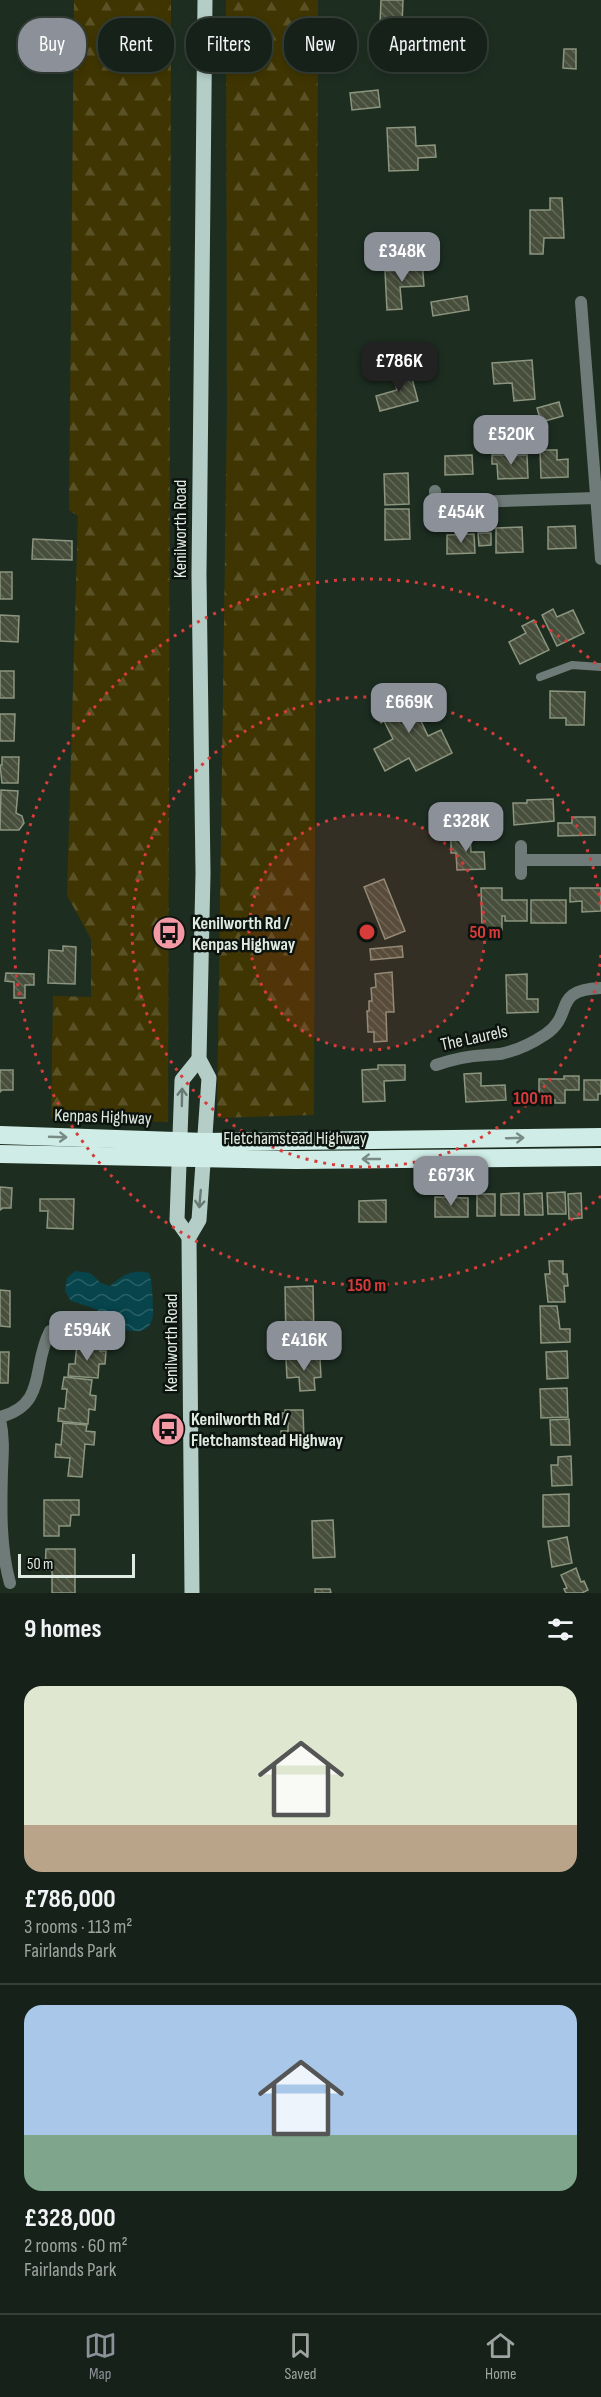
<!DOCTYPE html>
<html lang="en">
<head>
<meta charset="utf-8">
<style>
  :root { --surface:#162219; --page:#232f26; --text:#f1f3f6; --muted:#9ea4a2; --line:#353f38; --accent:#8c9099 }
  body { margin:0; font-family:"Sofia Sans Condensed",sans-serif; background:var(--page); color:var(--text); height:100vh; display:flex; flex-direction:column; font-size:22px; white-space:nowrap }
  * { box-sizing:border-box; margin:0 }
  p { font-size:20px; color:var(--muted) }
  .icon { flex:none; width:33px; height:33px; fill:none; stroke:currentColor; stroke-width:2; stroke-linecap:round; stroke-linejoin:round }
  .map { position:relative; height:1593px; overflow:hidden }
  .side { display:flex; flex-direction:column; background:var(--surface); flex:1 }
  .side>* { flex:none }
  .banner { position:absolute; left:18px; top:18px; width:566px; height:54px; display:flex; gap:12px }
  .scale { position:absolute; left:18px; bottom:15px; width:117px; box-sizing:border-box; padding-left:6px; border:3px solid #dfeae1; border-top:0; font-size:16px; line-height:21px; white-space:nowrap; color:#dfeae1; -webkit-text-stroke:4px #0d140f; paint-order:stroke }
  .price { position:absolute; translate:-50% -51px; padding:0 14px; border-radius:12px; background:var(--accent); color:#fff; font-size:20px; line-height:39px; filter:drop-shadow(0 2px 3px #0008) }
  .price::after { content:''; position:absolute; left:50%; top:36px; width:18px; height:14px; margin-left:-9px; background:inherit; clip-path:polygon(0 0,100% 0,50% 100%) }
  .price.on { background:#222; color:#fff }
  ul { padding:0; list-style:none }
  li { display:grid; align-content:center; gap:12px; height:318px; padding:0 24px }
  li+li { border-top:2px solid var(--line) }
  li span { display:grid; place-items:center; height:186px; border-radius:18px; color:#555 }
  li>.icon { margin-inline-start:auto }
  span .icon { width:108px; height:108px; fill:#fffc; stroke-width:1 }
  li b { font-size:26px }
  h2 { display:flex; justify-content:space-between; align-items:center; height:72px; padding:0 24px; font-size:26px }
  .chip { padding:0 21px; border-radius:24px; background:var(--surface); box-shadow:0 3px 9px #0003,0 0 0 2px var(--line); font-size:21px; line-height:54px }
  .chip.on { background:var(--accent); color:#fff }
  .tab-bar { display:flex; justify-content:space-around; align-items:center; height:84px; border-top:2px solid var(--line); background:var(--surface); font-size:16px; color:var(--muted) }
  .tab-bar a { display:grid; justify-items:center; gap:3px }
  .tab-bar .on { color:var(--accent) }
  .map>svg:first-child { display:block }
  .forest { fill:url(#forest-firs) }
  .water { fill:url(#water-waves) }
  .building { fill:url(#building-back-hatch); stroke:#8c957f; stroke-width:1.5 }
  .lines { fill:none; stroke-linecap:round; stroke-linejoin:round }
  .lane { stroke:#6f7b78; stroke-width:8 }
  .street { stroke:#6f7b78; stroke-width:12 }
  .primary { stroke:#b4cdc7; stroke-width:15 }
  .highway { stroke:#cfede6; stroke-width:18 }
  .oneway { stroke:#697a74 }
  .oneway2 { stroke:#788b85 }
  .ring { fill:none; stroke:#d73b3a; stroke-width:3; stroke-dasharray:3 6 }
  .labels { text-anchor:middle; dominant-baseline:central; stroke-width:5; stroke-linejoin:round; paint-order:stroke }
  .street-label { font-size:18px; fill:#dfeae1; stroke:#0d140f }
  .poi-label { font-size:18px; font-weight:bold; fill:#dfeae1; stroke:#0d140f; text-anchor:start }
  .centre { fill:#d73b3a; stroke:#0d140f; stroke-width:3 }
  .ring-label { font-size:18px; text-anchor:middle; font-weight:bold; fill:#d73b3a; stroke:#0d140f; stroke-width:5; stroke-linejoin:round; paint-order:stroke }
</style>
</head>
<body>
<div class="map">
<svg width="601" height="1593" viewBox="0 0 601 1593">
  <defs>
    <pattern id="forest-firs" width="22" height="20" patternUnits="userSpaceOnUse" patternTransform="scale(1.5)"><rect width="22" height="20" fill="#3f3502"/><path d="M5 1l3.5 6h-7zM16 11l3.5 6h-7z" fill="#5a5227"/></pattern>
    <pattern id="water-waves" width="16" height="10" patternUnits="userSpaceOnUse" patternTransform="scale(1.5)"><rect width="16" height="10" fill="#07444c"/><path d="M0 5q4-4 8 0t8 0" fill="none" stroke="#2b5f66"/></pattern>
    <pattern id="building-back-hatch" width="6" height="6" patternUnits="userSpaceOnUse" patternTransform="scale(1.5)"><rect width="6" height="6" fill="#474e3b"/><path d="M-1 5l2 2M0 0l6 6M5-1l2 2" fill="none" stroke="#616857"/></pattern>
  </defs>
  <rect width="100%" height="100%" fill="#1d2e21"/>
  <g class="forest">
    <polygon points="74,0 171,0 168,1122 51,1118 53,996 91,997 91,939 67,895 78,516 69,510"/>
    <polygon points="226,0 318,0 314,1115 217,1118 227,412"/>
  </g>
  <path class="water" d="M75 1271 90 1273 101 1283 110 1286C123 1275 131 1269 149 1273 152 1278 153 1301 153 1309 155 1331 138 1336 119 1327 111 1323 106 1314 97 1310 89 1306 80 1304 71 1301L65 1291 67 1278Z"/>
  <g class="building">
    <polygon points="381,0 403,0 401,50 379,49"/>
    <polygon points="564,49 576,49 576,69 563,68"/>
    <polygon points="378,90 380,107 352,110 350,93"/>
    <polygon points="415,127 416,146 435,145 436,157 418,158 418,170 389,171 387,128"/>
    <polygon points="550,198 562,198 564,238 544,238 543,254 530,254 530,210 550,210"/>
    <polygon points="422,261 424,286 400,287 402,309 387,310 385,271 410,270 410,262"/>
    <polygon points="467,296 469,310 433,316 431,302"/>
    <polygon points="532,360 535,399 514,401 512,383 494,384 492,363"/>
    <polygon points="410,371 418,401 380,411 376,396 397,390 393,375"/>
    <polygon points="559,402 563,416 541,422 537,408"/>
    <polygon points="540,450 557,450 557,460 568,459 568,477 541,478"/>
    <polygon points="472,455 473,474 445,475 445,456"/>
    <polygon points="492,455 527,455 528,478 498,479 497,464 492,464"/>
    <polygon points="408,473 409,504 385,505 384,474"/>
    <polygon points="385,509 409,509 410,539 385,540"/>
    <polygon points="575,526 576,548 548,549 548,527"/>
    <polygon points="522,527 523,552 496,553 496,528"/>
    <polygon points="478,533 491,533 491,545 479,546"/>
    <polygon points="474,534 475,553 447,554 447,535"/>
    <polygon points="33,539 72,541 72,560 32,559"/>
    <rect x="0" y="572" width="12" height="27"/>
    <polygon points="553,609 557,617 573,610 584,633 557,646 542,615"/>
    <polygon points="0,615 19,616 18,642 0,641"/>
    <polygon points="534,620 549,650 520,664 509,642 526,633 522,626"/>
    <rect x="0" y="671" width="14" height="27"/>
    <polygon points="411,687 427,718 421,721 428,736 441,730 452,753 416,771 409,758 385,771 374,749 393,739 384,721 381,723 376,714 384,710 381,702"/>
    <polygon points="550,691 585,692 584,725 566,725 566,718 550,718"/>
    <polygon points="0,714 15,714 14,741 0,741"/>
    <polygon points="2,757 19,757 18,783 2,783 0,765 2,765"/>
    <polygon points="1,790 18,791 16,813 22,816 24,823 19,830 0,830"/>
    <polygon points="553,799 554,821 514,825 513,803 527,803 527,800"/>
    <polygon points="572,817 595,817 595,835 558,836 558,823 572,823"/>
    <polygon points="470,833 471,852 484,852 485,869 457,870 456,853 451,853 451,834"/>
    <polygon points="384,879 405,931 385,939 364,887"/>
    <polygon points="481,888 502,888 502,900 527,900 527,921 505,921 505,916 502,916 502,930 482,930"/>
    <polygon points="570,888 601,888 601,911 582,912 582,901 570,902"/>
    <rect x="531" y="900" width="35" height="23"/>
    <polygon points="63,946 76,947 75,984 48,983 49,950 63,951"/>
    <polygon points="402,946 403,957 371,960 370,949"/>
    <polygon points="392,972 394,1012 386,1012 387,1041 374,1042 374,1032 368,1032 367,1011 369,1011 369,1001 372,1001 371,988 376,987 375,974"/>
    <polygon points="6,973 34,974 34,985 25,985 25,998 14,998 14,982 5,981"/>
    <polygon points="527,974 527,999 538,999 538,1012 507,1013 506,975"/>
    <polygon points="378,1065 405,1065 405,1080 384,1081 385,1101 363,1102 362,1070 378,1069"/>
    <polygon points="0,1070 13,1070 13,1090 2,1090 0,1092"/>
    <polygon points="481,1073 481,1086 505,1085 506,1100 466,1102 464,1074"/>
    <polygon points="564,1076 579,1076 579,1090 565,1090 565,1103 555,1103 555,1100 539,1099 539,1079 564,1079"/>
    <polygon points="584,1080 601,1080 601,1094 598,1094 598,1100 584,1100"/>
    <polygon points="0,1187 12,1188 11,1208 3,1208 0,1210"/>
    <polygon points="565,1192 566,1214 548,1214 547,1193"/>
    <polygon points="519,1193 519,1215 501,1215 501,1194"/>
    <polygon points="542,1193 543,1215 525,1215 524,1194"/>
    <polygon points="581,1193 582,1218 569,1219 568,1194"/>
    <rect x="477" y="1194" width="18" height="22"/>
    <polygon points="435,1197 468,1198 468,1217 435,1217"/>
    <polygon points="40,1199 74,1199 73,1229 47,1228 48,1211 40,1211"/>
    <polygon points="386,1200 386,1222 359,1222 359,1201"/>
    <polygon points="549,1261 563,1261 563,1274 567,1274 568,1286 564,1286 565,1302 548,1302 545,1274 550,1274"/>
    <polygon points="313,1286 314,1339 286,1340 285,1287"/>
    <polygon points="0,1290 10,1291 10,1327 0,1326"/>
    <polygon points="540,1306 557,1306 560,1329 570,1329 570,1342 541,1343"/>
    <polygon points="77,1344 101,1346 100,1351 106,1351 105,1364 99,1364 98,1378 68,1376 69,1364 75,1364"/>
    <polygon points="567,1351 568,1378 547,1379 546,1352"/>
    <polygon points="0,1352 9,1352 8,1383 0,1383"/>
    <polygon points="320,1358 321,1377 314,1378 315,1390 300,1391 299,1377 287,1378 286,1359"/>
    <polygon points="64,1377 92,1380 90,1395 96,1396 95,1410 89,1409 88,1424 58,1421 59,1408 65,1409 67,1389 62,1389"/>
    <polygon points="567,1388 568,1417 541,1418 540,1389"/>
    <polygon points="285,1410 303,1410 304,1441 282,1442 281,1431 288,1431 288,1422 282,1422 282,1413 285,1413"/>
    <polygon points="569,1419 570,1445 551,1445 550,1420"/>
    <polygon points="63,1423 87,1425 86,1431 95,1432 94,1445 85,1444 82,1477 68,1476 70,1458 55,1457 56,1444 61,1445"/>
    <polygon points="571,1456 572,1485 552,1486 551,1465 558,1465 558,1457"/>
    <polygon points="569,1494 569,1526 543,1527 543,1495"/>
    <polygon points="44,1500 79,1500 79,1515 71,1515 70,1526 59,1526 59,1536 44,1536"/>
    <polygon points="333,1520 335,1557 313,1558 312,1521"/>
    <polygon points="567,1537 572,1563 552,1567 548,1541"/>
    <polygon points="46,1549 75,1549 75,1593 52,1593 52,1570 45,1570"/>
    <polygon points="576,1568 581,1582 584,1581 588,1590 582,1593 566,1593 564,1589 567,1588 561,1575"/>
    <polygon points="315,1589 330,1589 331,1593 315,1593"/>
  </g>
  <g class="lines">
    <polyline class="lane" points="540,677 572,665 601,667"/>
    <g class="street">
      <polyline points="581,302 601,559"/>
      <polyline points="435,491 437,516"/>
      <polyline points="436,503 596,498"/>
      <polyline points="521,846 521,874"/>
      <polyline points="521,860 601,860"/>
      <path d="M436 1065C453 1059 468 1056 486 1055 492 1054 498 1055 504 1053 518 1050 534 1042 546 1034 575 1014 551 990 601 988"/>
      <path d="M0 1417C48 1404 31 1367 50 1331"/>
      <path d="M0 1419C4 1437 3 1452 2 1471 1 1507 0 1548 10 1583"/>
    </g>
    <g class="primary">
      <polyline points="189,1237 177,1220 182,1080 199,1059"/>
      <polyline points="192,1593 189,1237 199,1220 209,1078 199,1059 203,873 199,575 205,0"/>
    </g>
    <g class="highway">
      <polyline points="0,1135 205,1142 601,1137"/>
      <polyline points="0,1154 296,1160 601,1157"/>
    </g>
  </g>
  <defs><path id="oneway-shaft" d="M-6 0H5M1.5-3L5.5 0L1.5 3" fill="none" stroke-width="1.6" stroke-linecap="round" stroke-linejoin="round" transform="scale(1.5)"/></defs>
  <g class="oneway">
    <use href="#oneway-shaft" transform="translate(182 1097) rotate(-89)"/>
    <use href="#oneway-shaft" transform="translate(200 1199) rotate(95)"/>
  </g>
  <g class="oneway2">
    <use href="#oneway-shaft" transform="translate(58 1137) rotate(2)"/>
    <use href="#oneway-shaft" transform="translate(515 1138) rotate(-2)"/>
    <use href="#oneway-shaft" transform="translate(371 1159) rotate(180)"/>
  </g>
  <circle cx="367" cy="932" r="118" fill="#d73b3a" fill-opacity=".12"/>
  <g class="ring">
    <circle cx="367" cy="932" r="118"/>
    <path d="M601 955A235 235 0 1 1 601 909"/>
    <path d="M601 1196A353 353 0 1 1 601 668"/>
  </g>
  <defs>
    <symbol id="bus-disc" viewBox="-11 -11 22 22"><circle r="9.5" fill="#f49aa5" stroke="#0d140f"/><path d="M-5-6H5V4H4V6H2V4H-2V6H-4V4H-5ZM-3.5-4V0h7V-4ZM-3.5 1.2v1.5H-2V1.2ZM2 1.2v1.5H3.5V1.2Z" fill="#111"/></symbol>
  </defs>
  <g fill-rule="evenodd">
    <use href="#bus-disc" x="150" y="914" width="38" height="38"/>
    <use href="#bus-disc" x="149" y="1410" width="38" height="38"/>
  </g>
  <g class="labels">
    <g class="street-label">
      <text transform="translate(180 529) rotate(-90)">Kenilworth Road</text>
      <text transform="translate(474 1038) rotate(-12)">The Laurels</text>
      <text transform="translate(103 1117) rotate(2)">Kenpas Highway</text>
      <text x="295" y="1138">Fletchamstead Highway</text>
      <text transform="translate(171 1343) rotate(-90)">Kenilworth Road</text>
    </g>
    <g class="poi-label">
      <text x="192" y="923">Kenilworth Rd /<tspan x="192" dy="21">Kenpas Highway</tspan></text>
      <text x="191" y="1419">Kenilworth Rd /<tspan x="191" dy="21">Fletchamstead Highway</tspan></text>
    </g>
  </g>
  <circle cx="367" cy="932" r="9" class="centre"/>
  <g class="ring-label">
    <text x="485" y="938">50 m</text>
    <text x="533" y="1104">100 m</text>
    <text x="367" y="1291">150 m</text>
  </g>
</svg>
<div class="scale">50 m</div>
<b class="price" style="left:402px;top:283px">£348K</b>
<b class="price on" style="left:399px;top:393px">£786K</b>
<b class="price" style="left:511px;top:466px">£520K</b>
<b class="price" style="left:461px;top:544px">£454K</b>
<b class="price" style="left:409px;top:734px">£669K</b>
<b class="price" style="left:466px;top:853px">£328K</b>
<b class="price" style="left:451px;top:1207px">£673K</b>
<b class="price" style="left:87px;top:1362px">£594K</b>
<b class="price" style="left:304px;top:1372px">£416K</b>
<div class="banner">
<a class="chip on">Buy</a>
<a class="chip">Rent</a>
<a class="chip">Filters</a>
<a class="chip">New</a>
<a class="chip">Apartment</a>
</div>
</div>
<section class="side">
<h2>9 homes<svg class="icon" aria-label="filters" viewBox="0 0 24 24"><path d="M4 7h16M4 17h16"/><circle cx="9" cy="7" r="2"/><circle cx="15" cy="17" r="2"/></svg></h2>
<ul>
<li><span style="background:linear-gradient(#dfe7d0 75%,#b9a48a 0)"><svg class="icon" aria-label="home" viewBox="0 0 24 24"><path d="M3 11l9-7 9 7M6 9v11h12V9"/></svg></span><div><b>£786,000</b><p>3 rooms · 113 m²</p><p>Fairlands Park</p></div></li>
<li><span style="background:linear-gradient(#a9c7e8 70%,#7fa58c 0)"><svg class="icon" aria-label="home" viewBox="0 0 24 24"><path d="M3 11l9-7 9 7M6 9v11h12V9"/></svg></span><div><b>£328,000</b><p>2 rooms · 60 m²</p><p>Fairlands Park</p></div></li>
</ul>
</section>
<nav class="tab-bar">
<a class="on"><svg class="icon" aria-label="map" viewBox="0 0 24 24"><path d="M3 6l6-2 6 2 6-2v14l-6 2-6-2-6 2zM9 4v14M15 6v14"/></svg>Map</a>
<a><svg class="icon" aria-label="saved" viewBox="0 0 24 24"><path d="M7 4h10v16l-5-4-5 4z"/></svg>Saved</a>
<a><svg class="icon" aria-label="home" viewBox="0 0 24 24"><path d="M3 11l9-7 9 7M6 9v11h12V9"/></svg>Home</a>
</nav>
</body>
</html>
